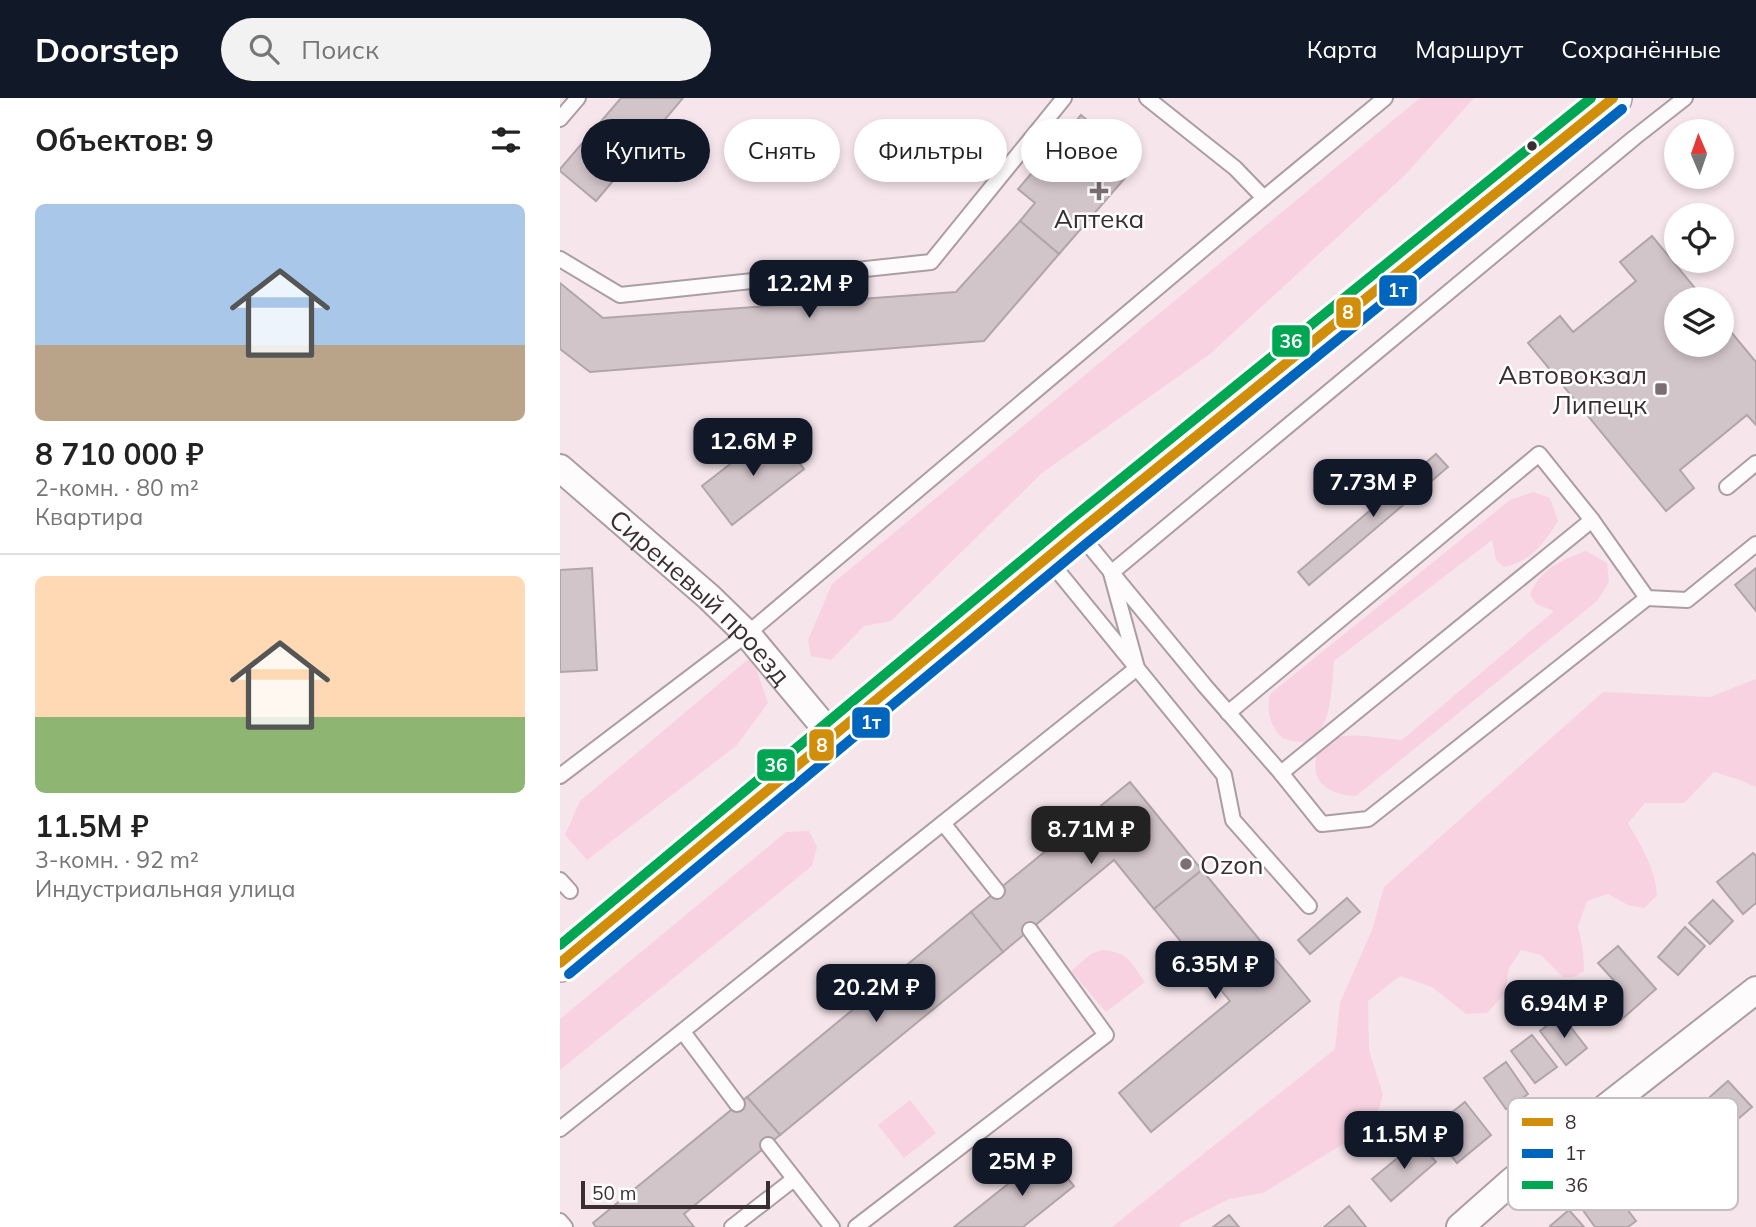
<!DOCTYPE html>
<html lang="ru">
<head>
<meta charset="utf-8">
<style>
  :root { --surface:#fff; --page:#f2f2f2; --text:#222; --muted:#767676; --line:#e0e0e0; --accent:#111827 }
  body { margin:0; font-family:Mulish,sans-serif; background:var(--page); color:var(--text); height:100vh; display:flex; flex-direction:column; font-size:26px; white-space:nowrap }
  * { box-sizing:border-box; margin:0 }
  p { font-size:23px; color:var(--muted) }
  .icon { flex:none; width:38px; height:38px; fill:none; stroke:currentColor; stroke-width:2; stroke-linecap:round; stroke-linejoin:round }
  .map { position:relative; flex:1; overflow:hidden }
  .details { display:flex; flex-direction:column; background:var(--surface); width:560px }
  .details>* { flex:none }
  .top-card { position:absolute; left:21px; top:21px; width:665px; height:63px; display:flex; gap:14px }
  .needle { width:46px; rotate:358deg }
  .fabs { position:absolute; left:1104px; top:21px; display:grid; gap:14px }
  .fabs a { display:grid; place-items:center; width:70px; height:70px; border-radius:50%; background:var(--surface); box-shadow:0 4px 10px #0003; font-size:35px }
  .scale { position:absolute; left:21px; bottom:18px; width:189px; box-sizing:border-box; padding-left:7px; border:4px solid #3b2e32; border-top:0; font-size:19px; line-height:24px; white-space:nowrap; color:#3b2e32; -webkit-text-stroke:5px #fff; paint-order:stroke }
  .price { position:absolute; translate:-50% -60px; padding:0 16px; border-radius:14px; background:var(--accent); color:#fff; font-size:23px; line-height:46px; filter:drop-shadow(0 2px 4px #0008) }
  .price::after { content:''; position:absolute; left:50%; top:42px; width:21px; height:16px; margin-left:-10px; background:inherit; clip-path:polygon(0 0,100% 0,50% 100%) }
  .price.active { background:#222; color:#fff }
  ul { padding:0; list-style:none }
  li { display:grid; align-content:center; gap:14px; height:371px; padding:0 35px }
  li+li { border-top:2px solid var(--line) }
  li span { display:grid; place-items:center; height:217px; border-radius:10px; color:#555 }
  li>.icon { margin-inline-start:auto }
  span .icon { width:126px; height:126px; fill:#fffc; stroke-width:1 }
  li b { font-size:30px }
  h2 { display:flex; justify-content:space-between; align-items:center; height:84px; padding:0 35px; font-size:30px }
  .pill { padding:0 24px; border-radius:32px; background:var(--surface); box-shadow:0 4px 10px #0003; font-size:24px; line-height:63px }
  .pill.active { background:var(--accent); color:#fff }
  header { display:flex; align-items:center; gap:42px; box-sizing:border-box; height:98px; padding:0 35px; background:var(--accent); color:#fff }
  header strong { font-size:33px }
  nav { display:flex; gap:38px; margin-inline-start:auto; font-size:24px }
  .search { width:490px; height:63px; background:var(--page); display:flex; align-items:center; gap:18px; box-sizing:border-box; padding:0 24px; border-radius:38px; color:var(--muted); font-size:26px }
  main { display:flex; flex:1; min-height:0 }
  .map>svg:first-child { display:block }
  .green { fill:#f8d2e0 }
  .building { fill:#d2c5ca; stroke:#b1a5a9; stroke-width:2 }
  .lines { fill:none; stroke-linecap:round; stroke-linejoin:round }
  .lane-casing { stroke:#ab9ea3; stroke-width:18 }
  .street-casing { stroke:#ab9ea3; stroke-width:30 }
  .secondary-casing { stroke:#ab9ea3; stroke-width:40 }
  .lane { stroke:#fefbfc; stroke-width:14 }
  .street { stroke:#fefbfc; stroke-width:26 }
  .secondary { stroke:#fefbfc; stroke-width:37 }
  .bus-1-casing { stroke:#fff; stroke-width:16 }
  .bus-2-casing { stroke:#fff; stroke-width:16 }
  .bus-3-casing { stroke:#fff; stroke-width:16 }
  .bus-1 { stroke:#d18e0a; stroke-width:10 }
  .bus-2 { stroke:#0065bd; stroke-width:10 }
  .bus-3 { stroke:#00a651; stroke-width:10 }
  .bus-dot { fill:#3b2e32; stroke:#fff; stroke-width:2.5 }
  .poi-dot { fill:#7c6e73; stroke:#fff; stroke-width:2.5 }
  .labels { text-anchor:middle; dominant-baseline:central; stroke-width:5; stroke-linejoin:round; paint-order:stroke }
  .poi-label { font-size:26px; fill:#3b2e32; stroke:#fff }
  .street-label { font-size:26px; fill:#3b2e32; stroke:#fff }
  .key { fill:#fff; stroke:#c4c0c2; stroke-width:2 }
  .key-label { font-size:19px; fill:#3b2e32 }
  .line-badge { stroke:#fff; stroke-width:2.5 }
  .badge-label { font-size:19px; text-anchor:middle; font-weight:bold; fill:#fff }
</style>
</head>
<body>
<header>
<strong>Doorstep</strong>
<div class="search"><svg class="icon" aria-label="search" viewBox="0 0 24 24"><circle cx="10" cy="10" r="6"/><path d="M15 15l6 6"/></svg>Поиск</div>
<nav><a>Карта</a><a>Маршрут</a><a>Сохранённые</a></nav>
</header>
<main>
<section class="details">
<h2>Объектов: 9<svg class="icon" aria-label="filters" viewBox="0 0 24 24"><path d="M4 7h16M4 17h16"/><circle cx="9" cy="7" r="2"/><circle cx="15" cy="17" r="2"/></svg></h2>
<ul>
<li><span style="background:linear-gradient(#a9c7e8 65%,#b9a48a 0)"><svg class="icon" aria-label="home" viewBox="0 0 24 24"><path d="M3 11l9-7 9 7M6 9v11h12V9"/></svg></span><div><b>8 710 000 ₽</b><p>2-комн. · 80 m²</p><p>Квартира</p></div></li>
<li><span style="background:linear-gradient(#ffd9b3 65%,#8fb573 0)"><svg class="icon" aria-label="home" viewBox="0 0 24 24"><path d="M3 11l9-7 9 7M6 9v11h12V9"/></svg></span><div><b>11.5M ₽</b><p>3-комн. · 92 m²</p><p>Индустриальная улица</p></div></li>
</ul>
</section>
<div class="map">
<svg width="1196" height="1129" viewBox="0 0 1196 1129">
  <rect width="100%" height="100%" fill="#f6e6ec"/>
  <g class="green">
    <polygon points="860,0 914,0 845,77 650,256 482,375 331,523 304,528 271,562 251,558 248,542 272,486"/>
    <path d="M973 394 990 400 998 423C984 445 971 464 944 469L936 462 932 442 774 563C772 585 772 631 750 642 742 646 731 643 722 640 710 626 706 615 710 596L950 402Z"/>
    <path d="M1026 453 1047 465 1049 484 1037 503 796 698C773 697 751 687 756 660 758 652 760 647 767 643 784 632 823 641 842 642L994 513 976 506 970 496C981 471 1001 462 1026 453Z"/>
    <polygon points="192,558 208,605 176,648 27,762 5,737 20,703"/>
    <path d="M1196 581V689L1180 682 1154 674 1124 705H1085L1068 725C1081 748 1096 771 1097 798L1084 810 1068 807 1048 796 1027 803 1018 828 1023 852 1024 873 1014 879H1003L981 857 961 852 949 870 945 895 927 915 906 916 872 889 840 878 808 903 809 952 823 997 814 1027 703 1095 669 1101 621 1125 619 1129H552L775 951 780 905 812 832 824 789 1043 594 1150 599Z"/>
    <polygon points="249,733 257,749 252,768 0,972 0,921 226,734"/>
    <path d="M542 852C569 854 570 864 585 884L546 914 511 873 531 856Z"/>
    <polygon points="350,1002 376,1035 344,1060 318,1027"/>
  </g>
  <g class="building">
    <polygon points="61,0 123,0 36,103 0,73 0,71"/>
    <polygon points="521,17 578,65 499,156 460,123 475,105 458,91"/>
    <polygon points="460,123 499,156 424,243 30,274 0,251 0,185 43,220 396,194"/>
    <polygon points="1092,138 1144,201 1116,201 1116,247 1162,247 1162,223 1196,264 1196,327 1187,317 1120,372 1134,390 1106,413 968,245 1000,218 1013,234 1076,183 1060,164"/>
    <polygon points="214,332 244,371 172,427 142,388"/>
    <polygon points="876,356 888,369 749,487 738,474"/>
    <polygon points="32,470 37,572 0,574 0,472"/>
    <polygon points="1196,470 1196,513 1175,487"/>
    <polygon points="570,684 642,772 594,811 554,762 443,854 411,814"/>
    <polygon points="1193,755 1196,758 1196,805 1183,816 1157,784"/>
    <polygon points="642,772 750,903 591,1034 559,995 670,903 594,811"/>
    <polygon points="787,800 800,814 750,856 738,842"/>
    <polygon points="1153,802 1173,823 1150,846 1129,825"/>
    <polygon points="411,814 443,854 220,1037 187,999"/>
    <polygon points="1125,829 1145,848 1118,877 1098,859"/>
    <polygon points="1058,848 1096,891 1061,922 1043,901 1059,888 1038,865"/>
    <polygon points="1001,917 1027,950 1006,967 980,933"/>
    <polygon points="972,937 997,969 975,985 951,953"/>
    <polygon points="946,964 968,996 946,1011 924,980"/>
    <polygon points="1168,983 1192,1009 1157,1039 1134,1013"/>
    <polygon points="187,999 220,1037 124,1116 134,1129 36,1129 33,1125"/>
    <polygon points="905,1004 931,1037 897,1065 870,1032"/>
    <polygon points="858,1043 876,1064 831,1103 812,1081"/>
    <polygon points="487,1055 514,1088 463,1129 394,1129"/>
    <polygon points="1049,1087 1076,1123 1068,1129 1035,1129 1020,1108"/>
    <polygon points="789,1108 806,1129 764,1129"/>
    <polygon points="1009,1112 1024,1129 991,1129 990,1128"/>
    <polygon points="669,1117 679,1129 653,1129"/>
  </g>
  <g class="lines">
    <defs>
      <g id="lane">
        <polyline points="587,0 675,70 704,100"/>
        <polyline points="0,21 18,0"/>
        <polyline points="0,161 60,197 371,164 504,0"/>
        <polyline points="1167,389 1196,365"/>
        <polyline points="519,435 645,588 721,675 762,726 808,721 1087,500"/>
        <polyline points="488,461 664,677 673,722 749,808"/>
        <polyline points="551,475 1074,40 1125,0"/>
        <polyline points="668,615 979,356 1032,422 1087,500 1127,502 1196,446"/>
        <polyline points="721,675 1032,422"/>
        <polyline points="0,678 187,536 704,100 825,0"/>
        <polyline points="383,725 437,793"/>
        <polyline points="0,782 10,793"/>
        <polyline points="123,934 177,1006"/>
        <polyline points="0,1031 577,570 551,475"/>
        <polyline points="208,1047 272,1129"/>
        <polyline points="0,1123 5,1129"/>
        <polyline points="172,1129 234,1081"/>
        <polyline points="296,1129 546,937 470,832"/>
      </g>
      <g id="street">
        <path id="s1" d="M0 370 149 499 187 536 272 638"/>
        <polyline points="900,1129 952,1083 1196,892"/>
      </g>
      <polyline id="secondary" points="0,865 518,434 1053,0"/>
    </defs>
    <use href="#lane" class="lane-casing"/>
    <use href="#street" class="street-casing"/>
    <use href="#secondary" class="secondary-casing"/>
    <use href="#lane" class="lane"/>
    <use href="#street" class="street"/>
    <use href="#secondary" class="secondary"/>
    <defs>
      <polyline id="bus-1" points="0,865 518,434 1053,0"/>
      <polyline id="bus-2" points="9,876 527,445 1062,11"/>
      <polyline id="bus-3" points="0,847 509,423 1031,0"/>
    </defs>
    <use href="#bus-1" class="bus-1-casing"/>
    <use href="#bus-2" class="bus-2-casing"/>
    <use href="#bus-3" class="bus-3-casing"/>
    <use href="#bus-1" class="bus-1"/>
    <use href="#bus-2" class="bus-2"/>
    <use href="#bus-3" class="bus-3"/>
  </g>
  <circle class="bus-dot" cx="972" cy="48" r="6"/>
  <g class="poi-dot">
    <path d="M535.5 82.5h7v7h7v7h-7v7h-7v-7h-7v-7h7z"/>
    <rect x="1094" y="284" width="14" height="14" rx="3.5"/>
    <circle cx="626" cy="766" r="7"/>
  </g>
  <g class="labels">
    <g class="poi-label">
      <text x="539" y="120">Аптека</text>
      <text x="1087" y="276" text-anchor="end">Автовокзал<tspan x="1087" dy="30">Липецк</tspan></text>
      <text x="640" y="766" text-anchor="start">Ozon</text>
    </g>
    <g class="street-label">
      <text stroke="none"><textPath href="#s1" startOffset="191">Сиреневый проезд</textPath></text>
    </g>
  </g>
  <rect x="948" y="1000" width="230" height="112" rx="10" class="key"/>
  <rect x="962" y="1020" width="31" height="8" fill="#d18e0a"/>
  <rect x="962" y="1051" width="31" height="9" fill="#0065bd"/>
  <rect x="962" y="1083" width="31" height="8" fill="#00a651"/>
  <g class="key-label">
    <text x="1005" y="1031">8</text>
    <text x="1005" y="1062">1т</text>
    <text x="1005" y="1094">36</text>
  </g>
  <g class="line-badge">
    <rect x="818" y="176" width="40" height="33" rx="7" fill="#0065bd"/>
    <rect x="775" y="198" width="27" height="33" rx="7" fill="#d18e0a"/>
    <rect x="711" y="226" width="40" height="34" rx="7" fill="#00a651"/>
    <rect x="291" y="608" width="40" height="33" rx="7" fill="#0065bd"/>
    <rect x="248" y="630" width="27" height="34" rx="7" fill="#d18e0a"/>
    <rect x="196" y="650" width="40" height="34" rx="7" fill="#00a651"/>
  </g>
  <g class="badge-label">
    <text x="838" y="199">1т</text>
    <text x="788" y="221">8</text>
    <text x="731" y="250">36</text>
    <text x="311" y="631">1т</text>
    <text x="262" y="654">8</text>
    <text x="216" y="674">36</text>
  </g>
</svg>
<div class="fabs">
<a><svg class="needle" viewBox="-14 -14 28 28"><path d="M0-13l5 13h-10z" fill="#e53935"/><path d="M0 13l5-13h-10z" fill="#767676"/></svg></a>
<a><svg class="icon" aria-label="locate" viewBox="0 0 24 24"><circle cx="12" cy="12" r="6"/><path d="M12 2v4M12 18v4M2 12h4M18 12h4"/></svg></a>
<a><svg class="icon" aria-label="layers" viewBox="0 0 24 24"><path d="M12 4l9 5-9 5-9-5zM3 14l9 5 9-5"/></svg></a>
</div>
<div class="scale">50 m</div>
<b class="price" style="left:249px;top:222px">12.2M ₽</b>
<b class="price" style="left:193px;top:380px">12.6M ₽</b>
<b class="price" style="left:813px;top:421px">7.73M ₽</b>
<b class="price active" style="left:531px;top:768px">8.71M ₽</b>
<b class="price" style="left:655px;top:903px">6.35M ₽</b>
<b class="price" style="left:316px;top:926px">20.2M ₽</b>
<b class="price" style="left:1004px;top:942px">6.94M ₽</b>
<b class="price" style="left:844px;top:1073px">11.5M ₽</b>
<b class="price" style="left:462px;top:1100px">25M ₽</b>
<div class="top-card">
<a class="pill active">Купить</a>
<a class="pill">Снять</a>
<a class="pill">Фильтры</a>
<a class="pill">Новое</a>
</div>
</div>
</main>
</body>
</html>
